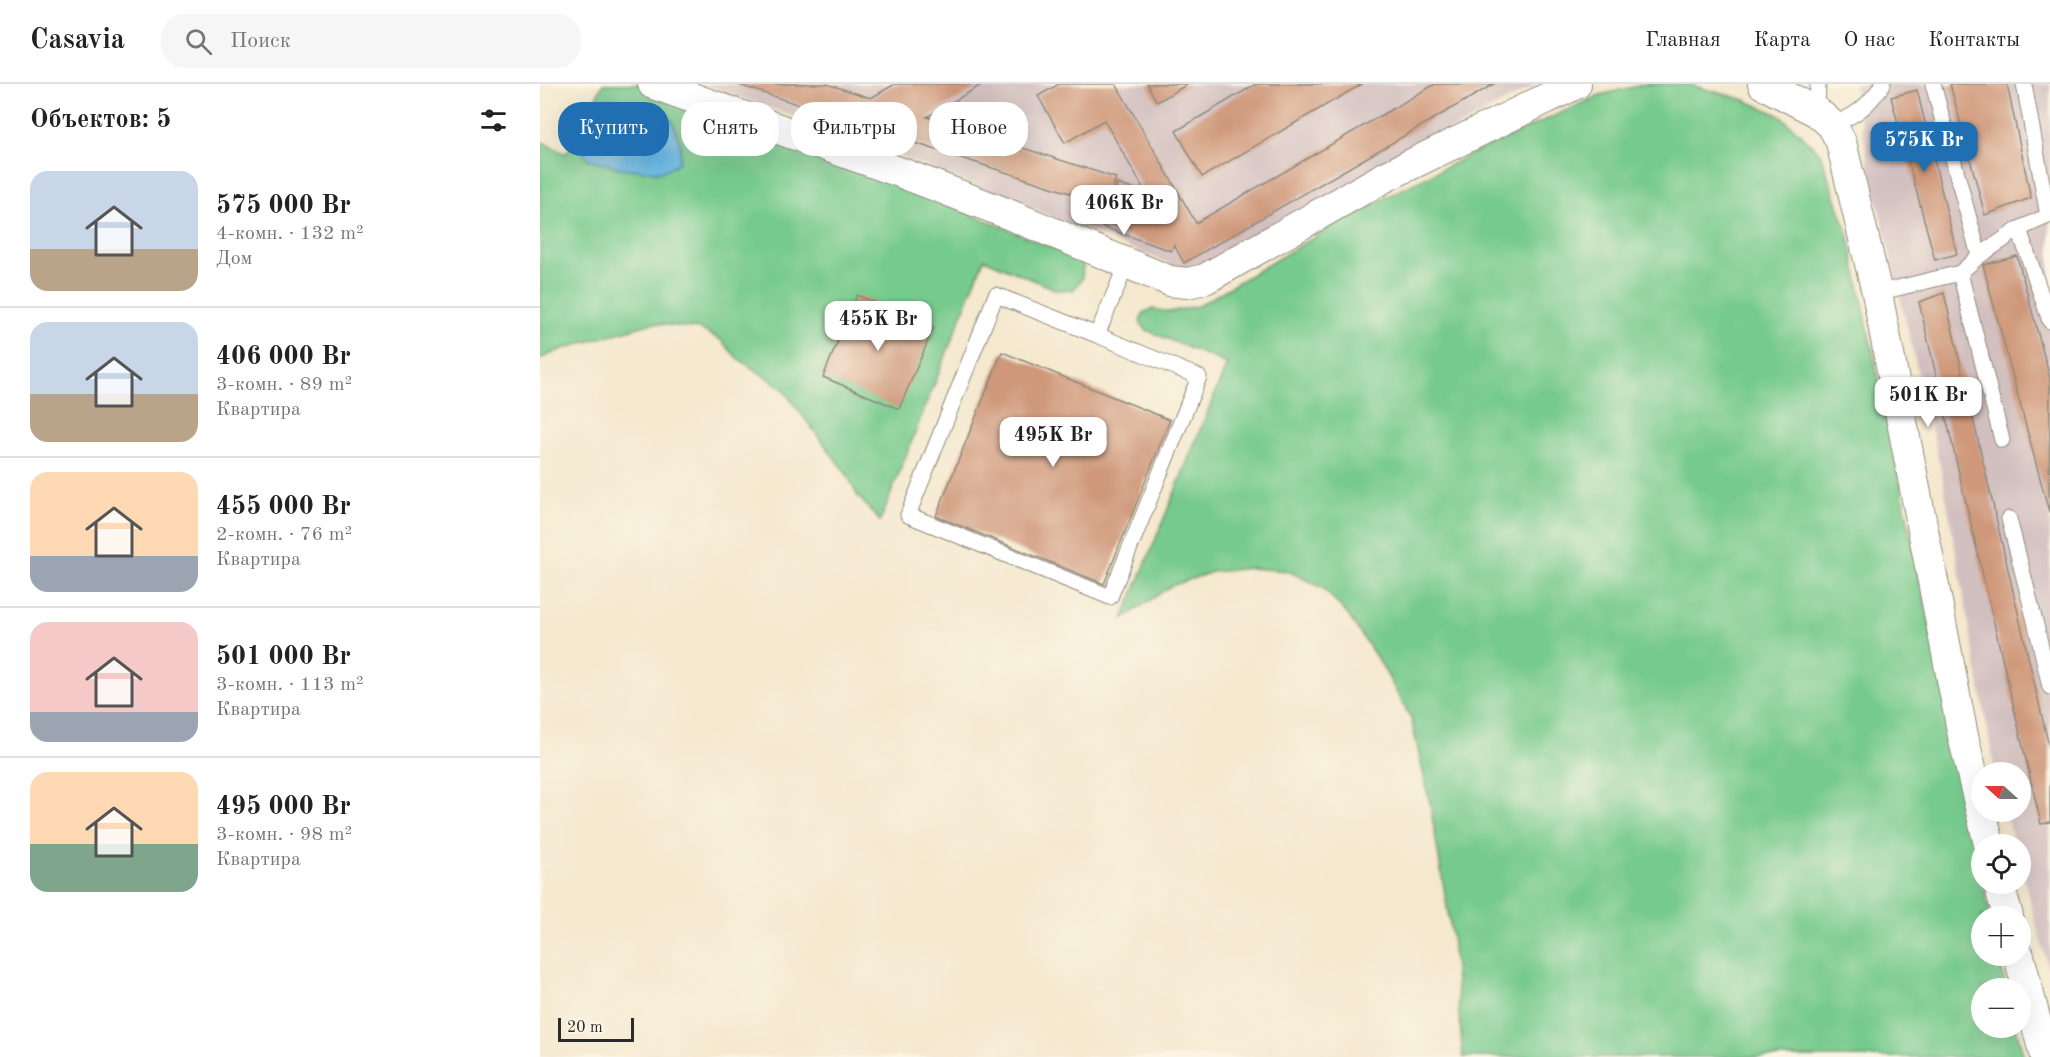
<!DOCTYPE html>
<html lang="ru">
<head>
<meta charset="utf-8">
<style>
  :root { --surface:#fff; --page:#f6f6f6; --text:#222; --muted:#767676; --line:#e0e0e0; --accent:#1f6fb2 }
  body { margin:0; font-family:"Old Standard TT",serif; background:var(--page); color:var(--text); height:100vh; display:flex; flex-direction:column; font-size:22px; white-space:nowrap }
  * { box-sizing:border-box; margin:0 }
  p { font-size:20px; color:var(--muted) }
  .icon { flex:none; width:33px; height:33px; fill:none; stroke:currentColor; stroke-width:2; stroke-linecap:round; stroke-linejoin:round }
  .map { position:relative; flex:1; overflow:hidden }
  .side { display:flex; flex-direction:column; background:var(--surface); width:540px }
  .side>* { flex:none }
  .top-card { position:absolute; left:18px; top:18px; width:570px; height:54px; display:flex; gap:12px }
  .needle { width:39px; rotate:291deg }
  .buttons { position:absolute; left:1431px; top:678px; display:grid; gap:12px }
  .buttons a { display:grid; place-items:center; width:60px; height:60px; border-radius:50%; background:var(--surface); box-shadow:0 6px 24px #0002; font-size:30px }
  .scale { position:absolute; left:18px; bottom:15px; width:76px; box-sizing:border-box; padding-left:6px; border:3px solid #2b2b2b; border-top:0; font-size:16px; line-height:21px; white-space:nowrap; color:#2b2b2b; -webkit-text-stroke:4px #fcf5e5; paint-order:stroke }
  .price { position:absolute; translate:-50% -51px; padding:0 14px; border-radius:12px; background:#fff; color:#222; font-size:20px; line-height:39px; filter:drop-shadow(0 2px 3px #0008) }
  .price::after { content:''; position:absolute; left:50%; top:36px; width:18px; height:14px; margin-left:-9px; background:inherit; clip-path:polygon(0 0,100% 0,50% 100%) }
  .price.selected { background:var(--accent); color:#fff }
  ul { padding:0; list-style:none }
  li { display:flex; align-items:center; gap:18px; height:150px; padding:0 30px }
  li+li { border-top:2px solid var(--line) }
  li span { display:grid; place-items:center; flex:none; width:168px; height:120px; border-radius:18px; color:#555 }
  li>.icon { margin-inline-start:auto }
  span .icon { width:72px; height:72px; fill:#fffc; stroke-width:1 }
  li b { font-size:26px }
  h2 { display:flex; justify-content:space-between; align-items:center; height:72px; padding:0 30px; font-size:26px }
  .pill { padding:0 21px; border-radius:24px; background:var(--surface); box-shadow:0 6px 24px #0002; font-size:21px; line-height:54px }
  .pill.selected { background:var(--accent); color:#fff }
  header { display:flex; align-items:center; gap:36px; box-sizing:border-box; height:84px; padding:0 30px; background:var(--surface); border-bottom:2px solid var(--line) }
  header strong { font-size:28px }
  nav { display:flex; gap:33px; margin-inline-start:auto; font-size:21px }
  .search { width:420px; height:54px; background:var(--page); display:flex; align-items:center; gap:15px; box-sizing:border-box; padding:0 21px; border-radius:24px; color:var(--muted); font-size:22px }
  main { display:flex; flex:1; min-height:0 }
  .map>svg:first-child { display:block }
  .industrial { fill:#d2bfbf }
  .green { fill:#77ca8d; stroke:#517a5c; stroke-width:1.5 }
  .water { fill:#69b7e3; stroke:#4a7187; stroke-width:1.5 }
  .building { fill:#cf987a }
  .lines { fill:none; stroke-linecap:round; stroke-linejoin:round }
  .service-casing { stroke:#908a7c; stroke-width:17 }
  .minor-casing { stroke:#908a7c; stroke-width:32 }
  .service { stroke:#fff; stroke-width:15 }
  .minor { stroke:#fff; stroke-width:30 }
</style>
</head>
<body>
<header>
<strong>Casavia</strong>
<div class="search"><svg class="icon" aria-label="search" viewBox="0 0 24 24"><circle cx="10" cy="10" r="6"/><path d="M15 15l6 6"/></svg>Поиск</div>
<nav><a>Главная</a><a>Карта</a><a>О нас</a><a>Контакты</a></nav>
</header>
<main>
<section class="side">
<h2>Объектов: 5<svg class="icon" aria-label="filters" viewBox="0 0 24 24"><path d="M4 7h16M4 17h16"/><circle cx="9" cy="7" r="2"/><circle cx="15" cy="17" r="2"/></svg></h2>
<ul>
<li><span style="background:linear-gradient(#c9d6e8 65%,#b9a48a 0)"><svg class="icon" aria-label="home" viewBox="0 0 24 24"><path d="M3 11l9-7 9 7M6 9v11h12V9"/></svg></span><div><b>575 000 Br</b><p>4-комн. · 132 m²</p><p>Дом</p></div></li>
<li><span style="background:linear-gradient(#c9d6e8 60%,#b9a48a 0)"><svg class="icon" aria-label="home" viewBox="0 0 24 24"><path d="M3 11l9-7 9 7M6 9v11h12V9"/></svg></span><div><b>406 000 Br</b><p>3-комн. · 89 m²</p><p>Квартира</p></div></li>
<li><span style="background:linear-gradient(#ffd9b3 70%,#9aa5b1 0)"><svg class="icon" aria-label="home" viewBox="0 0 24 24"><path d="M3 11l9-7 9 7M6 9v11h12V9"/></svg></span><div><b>455 000 Br</b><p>2-комн. · 76 m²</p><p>Квартира</p></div></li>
<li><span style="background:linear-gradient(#f6c9c9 75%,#9aa5b1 0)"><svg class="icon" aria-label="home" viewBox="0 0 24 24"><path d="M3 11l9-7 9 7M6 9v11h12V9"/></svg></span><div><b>501 000 Br</b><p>3-комн. · 113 m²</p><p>Квартира</p></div></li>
<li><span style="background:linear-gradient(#ffd9b3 60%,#7fa58c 0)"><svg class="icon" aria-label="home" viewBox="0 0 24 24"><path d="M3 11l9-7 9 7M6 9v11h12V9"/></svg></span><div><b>495 000 Br</b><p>3-комн. · 98 m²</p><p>Квартира</p></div></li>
</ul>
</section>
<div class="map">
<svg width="1510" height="973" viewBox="0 0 1510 973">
  <rect width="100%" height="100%" fill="#fcf5e5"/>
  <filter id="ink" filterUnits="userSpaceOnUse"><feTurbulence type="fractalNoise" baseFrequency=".0167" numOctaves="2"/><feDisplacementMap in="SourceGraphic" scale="12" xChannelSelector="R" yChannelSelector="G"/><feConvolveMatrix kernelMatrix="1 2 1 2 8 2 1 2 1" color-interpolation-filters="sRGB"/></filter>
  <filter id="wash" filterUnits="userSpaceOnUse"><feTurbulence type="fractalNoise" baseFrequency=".008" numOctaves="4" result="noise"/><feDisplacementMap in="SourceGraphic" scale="24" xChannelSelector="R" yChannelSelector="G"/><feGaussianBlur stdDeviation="1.35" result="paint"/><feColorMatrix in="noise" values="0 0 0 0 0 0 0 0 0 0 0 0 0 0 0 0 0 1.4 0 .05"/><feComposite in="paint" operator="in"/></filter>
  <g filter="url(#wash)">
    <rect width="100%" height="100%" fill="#f4e8ce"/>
    <g class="industrial">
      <polygon points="164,0 997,0 648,187 338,63"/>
      <polygon points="1314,0 1510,0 1510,891 1481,785 1480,760 1474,760 1465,728 1480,728 1480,688 1455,688 1402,390 1329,82"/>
    </g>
    <g class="green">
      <polygon points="63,0 113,0 533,172 543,181 542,195 533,206 517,206 444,175 340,437 317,411 308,392 242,304 197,274 181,256 160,245 113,239 22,265 0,275 0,57 26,70"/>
      <polygon points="1106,0 1147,0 1202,15 1241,32 1280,69 1309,153 1450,832 1442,832 1442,872 1459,872 1466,904 1442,904 1442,944 1476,944 1484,973 923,973 912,853 890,720 871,634 841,580 808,531 783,504 748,487 710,484 672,488 631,502 583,535 687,280 606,246 600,238 604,228 613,225 629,228 658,222 817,128 942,65 1060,11"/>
    </g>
    <polygon class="water" points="65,15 80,16 100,27 130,35 133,38 140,60 140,76 137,80 126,86 116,88 80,84 48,75 44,70 43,50 55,23"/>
    <g id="blocks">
      <g class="building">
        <polygon points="196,0 287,0 331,14 355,0 443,0 387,33 576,94 567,121 353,52 337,61 327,43"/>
        <polygon points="519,0 576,0 656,139 895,0 954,0 644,179 634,161 631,167 563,143 577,100 606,109 564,36 525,59 498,12"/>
        <polygon points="607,0 648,0 617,18"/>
        <polygon points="716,0 822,0 662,93 636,47"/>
        <polygon points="1410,0 1467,0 1491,114 1445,131"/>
        <polygon points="1377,6 1417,170 1395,176 1351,13"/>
        <polygon points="1477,172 1510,294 1509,428 1443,181"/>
        <polygon points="1404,209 1510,667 1510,738 1501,740 1379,218"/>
        <polygon points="317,211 394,243 359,325 283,293"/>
        <polygon points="462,268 630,336 564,500 396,432"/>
      </g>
    </g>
  </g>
  <g filter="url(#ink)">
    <use href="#blocks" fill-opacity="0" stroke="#908a7c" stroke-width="1.5"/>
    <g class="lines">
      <defs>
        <g id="service">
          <polyline points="1393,0 1439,172"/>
          <polyline points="1484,0 1508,132"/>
          <polyline points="1277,28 1278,0"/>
          <path d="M1292 41C1317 31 1328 22 1343 0"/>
          <polyline points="1479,145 1510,237"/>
          <polyline points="1420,189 1462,356"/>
          <polyline points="1337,209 1420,189 1439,172 1479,145 1510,131"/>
          <polyline points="557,251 659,293 570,513 368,431 456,211 557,251 587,179"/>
          <polyline points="1469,435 1496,541 1510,603"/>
        </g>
        <g id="minor">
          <polyline points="113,0 362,89 463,128 630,197 647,199 665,195 843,94 1036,0"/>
          <polyline points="1223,0 1277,28 1292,41 1301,58 1337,209 1423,652 1449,760"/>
          <polyline points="1459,800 1468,832"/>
          <polyline points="1479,872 1505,973"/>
        </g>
      </defs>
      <use href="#service" class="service-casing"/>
      <use href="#minor" class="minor-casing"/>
      <use href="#service" class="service"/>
      <use href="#minor" class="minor"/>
    </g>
  </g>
</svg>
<div class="buttons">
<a><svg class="needle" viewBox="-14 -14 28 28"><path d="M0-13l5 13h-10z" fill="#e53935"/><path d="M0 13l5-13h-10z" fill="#767676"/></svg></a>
<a><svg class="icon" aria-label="locate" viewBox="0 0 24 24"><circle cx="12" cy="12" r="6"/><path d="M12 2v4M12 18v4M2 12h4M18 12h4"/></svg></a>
<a>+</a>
<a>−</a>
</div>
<div class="scale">20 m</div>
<b class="price selected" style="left:1384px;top:89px">575K Br</b>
<b class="price" style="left:584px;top:152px">406K Br</b>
<b class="price" style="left:338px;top:268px">455K Br</b>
<b class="price" style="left:1388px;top:344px">501K Br</b>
<b class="price" style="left:513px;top:384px">495K Br</b>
<div class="top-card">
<a class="pill selected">Купить</a>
<a class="pill">Снять</a>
<a class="pill">Фильтры</a>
<a class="pill">Новое</a>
</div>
</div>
</main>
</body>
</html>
